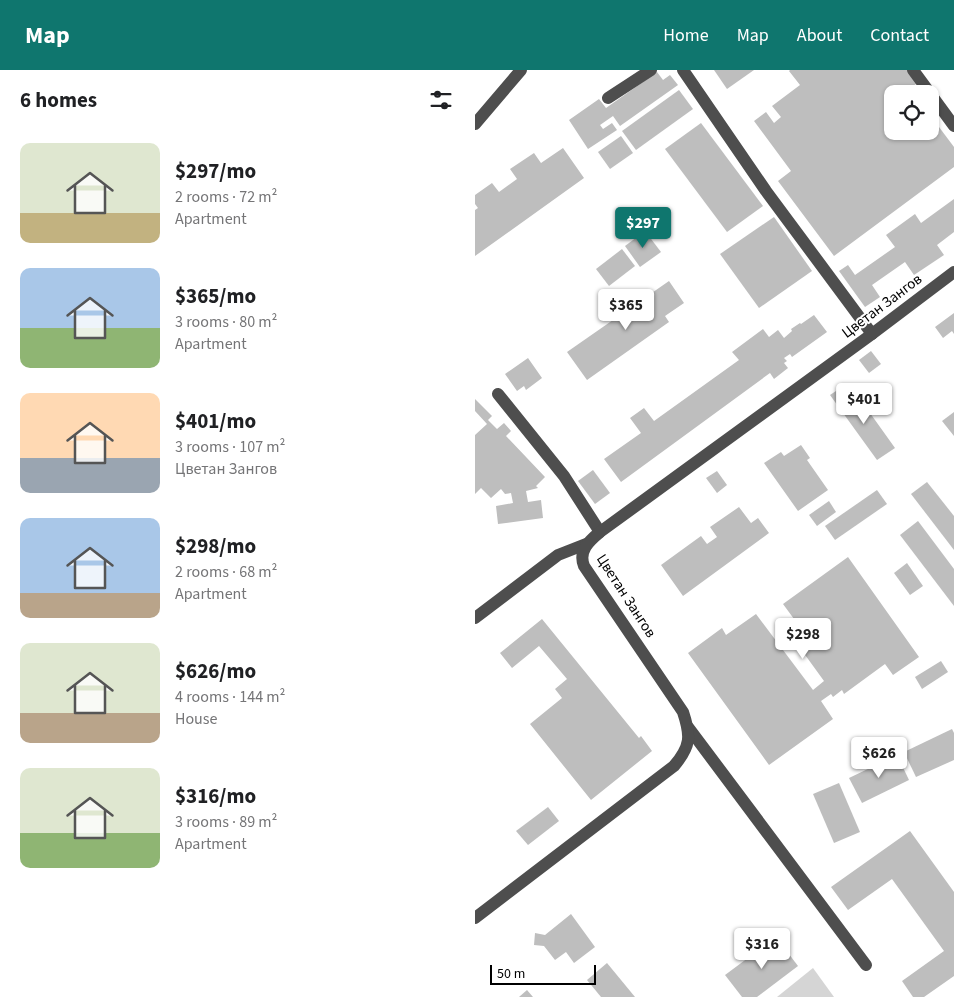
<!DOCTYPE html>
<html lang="en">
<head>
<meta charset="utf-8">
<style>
  :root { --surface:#fff; --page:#f6f6f6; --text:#202124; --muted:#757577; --accent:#0f766e }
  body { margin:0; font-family:"Source Sans 3",sans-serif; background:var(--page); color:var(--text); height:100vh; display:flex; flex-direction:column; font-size:19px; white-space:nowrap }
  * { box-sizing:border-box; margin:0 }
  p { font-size:16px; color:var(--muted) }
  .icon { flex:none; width:28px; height:28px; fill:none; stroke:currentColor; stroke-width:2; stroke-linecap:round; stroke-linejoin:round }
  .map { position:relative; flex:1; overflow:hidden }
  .details { display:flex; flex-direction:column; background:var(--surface); width:475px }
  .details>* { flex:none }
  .controls { position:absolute; left:409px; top:15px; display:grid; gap:10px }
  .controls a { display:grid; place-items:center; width:55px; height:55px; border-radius:10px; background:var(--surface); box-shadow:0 1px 4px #0004; font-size:25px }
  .scale { position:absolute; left:15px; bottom:12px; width:106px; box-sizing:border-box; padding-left:5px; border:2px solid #000; border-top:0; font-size:14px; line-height:18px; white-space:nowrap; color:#000; -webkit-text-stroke:4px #fff; paint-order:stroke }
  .price { position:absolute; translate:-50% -42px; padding:0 11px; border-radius:5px; background:#fff; color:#222; font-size:16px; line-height:32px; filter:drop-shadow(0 1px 2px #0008) }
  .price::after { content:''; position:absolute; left:50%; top:30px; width:15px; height:11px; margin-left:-8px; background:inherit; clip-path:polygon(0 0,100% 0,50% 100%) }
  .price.current { background:var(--accent); color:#fff }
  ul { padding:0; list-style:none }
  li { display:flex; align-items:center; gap:15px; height:125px; padding:0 20px }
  li span { display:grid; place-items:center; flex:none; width:140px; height:100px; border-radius:10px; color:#555 }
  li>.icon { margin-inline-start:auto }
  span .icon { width:60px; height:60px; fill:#fffc; stroke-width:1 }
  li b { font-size:21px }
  h2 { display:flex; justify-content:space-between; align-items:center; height:60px; padding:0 20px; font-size:21px }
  header { display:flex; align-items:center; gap:30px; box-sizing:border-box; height:70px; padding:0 25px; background:var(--accent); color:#fff }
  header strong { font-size:24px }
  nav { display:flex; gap:28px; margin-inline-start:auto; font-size:18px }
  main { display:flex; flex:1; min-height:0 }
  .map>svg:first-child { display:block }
  .green { fill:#d5d5d5 }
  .building { fill:#bebebe }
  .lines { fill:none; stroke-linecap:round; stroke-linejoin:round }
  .minor { stroke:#4e4e4e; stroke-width:12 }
  .labels { text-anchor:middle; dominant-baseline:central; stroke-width:4; stroke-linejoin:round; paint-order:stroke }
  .street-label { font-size:15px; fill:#000; stroke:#fff }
</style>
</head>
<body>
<header>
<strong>Map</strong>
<nav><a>Home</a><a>Map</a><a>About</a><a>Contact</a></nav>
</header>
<main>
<section class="details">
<h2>6 homes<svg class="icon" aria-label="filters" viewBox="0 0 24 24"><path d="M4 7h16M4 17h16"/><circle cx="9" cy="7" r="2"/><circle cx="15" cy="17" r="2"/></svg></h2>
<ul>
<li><span style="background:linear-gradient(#dfe7d0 70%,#c2b280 0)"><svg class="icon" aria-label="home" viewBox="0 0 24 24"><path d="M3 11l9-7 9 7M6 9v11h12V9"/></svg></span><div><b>$297/mo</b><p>2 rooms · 72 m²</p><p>Apartment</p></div></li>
<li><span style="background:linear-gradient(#a9c7e8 60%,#8fb573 0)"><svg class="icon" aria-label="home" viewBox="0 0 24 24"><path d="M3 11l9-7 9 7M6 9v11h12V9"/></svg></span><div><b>$365/mo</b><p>3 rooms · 80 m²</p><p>Apartment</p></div></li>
<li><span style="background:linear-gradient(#ffd9b3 65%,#9aa5b1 0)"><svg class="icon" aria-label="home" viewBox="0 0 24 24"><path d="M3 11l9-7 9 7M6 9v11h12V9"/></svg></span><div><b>$401/mo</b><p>3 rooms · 107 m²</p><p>Цветан Зангов</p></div></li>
<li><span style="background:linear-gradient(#a9c7e8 75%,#b9a48a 0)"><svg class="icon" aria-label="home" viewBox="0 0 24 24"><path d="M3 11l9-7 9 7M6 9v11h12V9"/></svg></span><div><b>$298/mo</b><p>2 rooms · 68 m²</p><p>Apartment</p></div></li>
<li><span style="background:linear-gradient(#dfe7d0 70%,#b9a48a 0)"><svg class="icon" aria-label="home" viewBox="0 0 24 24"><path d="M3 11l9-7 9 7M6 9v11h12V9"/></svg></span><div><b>$626/mo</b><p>4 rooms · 144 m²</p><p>House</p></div></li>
<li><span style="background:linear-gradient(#dfe7d0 65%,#8fb573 0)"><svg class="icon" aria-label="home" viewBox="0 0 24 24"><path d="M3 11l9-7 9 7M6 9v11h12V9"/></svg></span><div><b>$316/mo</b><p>3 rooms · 89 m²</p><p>Apartment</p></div></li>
</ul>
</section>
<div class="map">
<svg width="479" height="927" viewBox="0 0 479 927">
  <rect width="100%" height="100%" fill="#fff"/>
  <polygon class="green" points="338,898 359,927 302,927"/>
  <g class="building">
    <polygon points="239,0 279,0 252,19"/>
    <polygon points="315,0 435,0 444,12 435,18 440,24 418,24 418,61 455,61 455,45 479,77 479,97 359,186 303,111 316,101 279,51 291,42 299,53 306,47 297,36 325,15 314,1"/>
    <polygon points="182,2 188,10 195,5 203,15 145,56 138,46 125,55 128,59 137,53 142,60 113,79 94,50 124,29 131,38"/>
    <polygon points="204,20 218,39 161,80 147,61"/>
    <polygon points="226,53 288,136 252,162 190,79"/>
    <polygon points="146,66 158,83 135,99 123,82"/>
    <polygon points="88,78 109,108 0,186 0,140 3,138 0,134 0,125 17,113 24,122 42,109 35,99 59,83 66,93"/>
    <polygon points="479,129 479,162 462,175 469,185 439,205 430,192 397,215 405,227 390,237 364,201 373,195 380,205 420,177 411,165 440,144 446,153"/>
    <polygon points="299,147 337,201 284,238 245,184"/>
    <polygon points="170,161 186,182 165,197 150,176"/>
    <polygon points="147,179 160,196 134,216 121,199"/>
    <polygon points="194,211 209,233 190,246 194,252 112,310 92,282"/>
    <polygon points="479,243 479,264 477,261 468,268 460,257"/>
    <polygon points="339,245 352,262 317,287 315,284 309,288 312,291 309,293 313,298 299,309 295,303 146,412 129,389 166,363 155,348 169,338 179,351 264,290 257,282 288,259 294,267 303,260 309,268 317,261 316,259 325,253 326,254"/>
    <polygon points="396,281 406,294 394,303 384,290"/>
    <polygon points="53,288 67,308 51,320 49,316 42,321 30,304"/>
    <polygon points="367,317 389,347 395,343 420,378 402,390 355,325"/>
    <polygon points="0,329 17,346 13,350 22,359 29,353 36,361 31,366 70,407 61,416 63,418 51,421 53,432 66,430 68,448 23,454 21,436 38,433 36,423 30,424 26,419 16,428 6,418 0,424 0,365 12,354 0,341"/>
    <polygon points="479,342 479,366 467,351"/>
    <polygon points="326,375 335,388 332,390 353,420 323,441 289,393 306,382 309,386"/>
    <polygon points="118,400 135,423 120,434 103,411"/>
    <polygon points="242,401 252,415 242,423 231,408"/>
    <polygon points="452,412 479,446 479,480 436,424"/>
    <polygon points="402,420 412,434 360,470 350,456"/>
    <polygon points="354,431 361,442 342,456 334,445"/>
    <polygon points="264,437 276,453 283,448 294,463 208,526 186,495 226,466 232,474 242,467 235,457"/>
    <polygon points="443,451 479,499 479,536 425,465"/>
    <polygon points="373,487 444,587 418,605 410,594 369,624 367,620 358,627 356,624 346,631 358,649 294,695 213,583 247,558 251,565 281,544 338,620 349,611 320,571 330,564 308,534"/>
    <polygon points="432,493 448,516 435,525 419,503"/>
    <polygon points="67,549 164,668 166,666 177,681 116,730 55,654 87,628 80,619 92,609 64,576 37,598 25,583"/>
    <polygon points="466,591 473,602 447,619 440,607"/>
    <polygon points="477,659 479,663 479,690 441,707 429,682"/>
    <polygon points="422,685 434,710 387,733 374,708"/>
    <polygon points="364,713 385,762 359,773 338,724"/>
    <polygon points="73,737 84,751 53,775 41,761"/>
    <polygon points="435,761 479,822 479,906 449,927 438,927 427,911 469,881 417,809 373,840 356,817"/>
    <polygon points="96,844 120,877 99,893 91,882 80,890 69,876 59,875 60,863 70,865"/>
    <polygon points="301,867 323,896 282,927 267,927 250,905"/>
    <polygon points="132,893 160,927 126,927 112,910"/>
    <polygon points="52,920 58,927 44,927"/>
  </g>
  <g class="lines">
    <g class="minor">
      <polyline points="208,0 291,121 397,264"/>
      <polyline points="438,0 479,56"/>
      <polyline points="133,28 176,0"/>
      <polyline points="0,54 46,0"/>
      <polyline points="23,324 89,406 125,462"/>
      <polyline points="0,548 83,485 111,474"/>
      <polyline points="213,657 391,895"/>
      <path d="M0 848 199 696C216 676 216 666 208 642L109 496C103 481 114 471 125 462L397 264 479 202"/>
    </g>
  </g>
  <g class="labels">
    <g class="street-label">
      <text transform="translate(407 236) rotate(-37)">Цветан Зангов</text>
      <text transform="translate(151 526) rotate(57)">Цветан Зангов</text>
    </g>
  </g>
</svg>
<div class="controls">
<a><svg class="icon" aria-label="locate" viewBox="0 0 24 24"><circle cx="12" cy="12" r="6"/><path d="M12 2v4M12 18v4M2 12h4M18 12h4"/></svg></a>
</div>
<div class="scale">50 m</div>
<b class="price current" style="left:168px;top:179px">$297</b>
<b class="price" style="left:151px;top:261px">$365</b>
<b class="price" style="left:389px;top:355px">$401</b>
<b class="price" style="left:328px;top:590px">$298</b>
<b class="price" style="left:404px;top:709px">$626</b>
<b class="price" style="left:287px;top:900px">$316</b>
</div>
</main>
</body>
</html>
